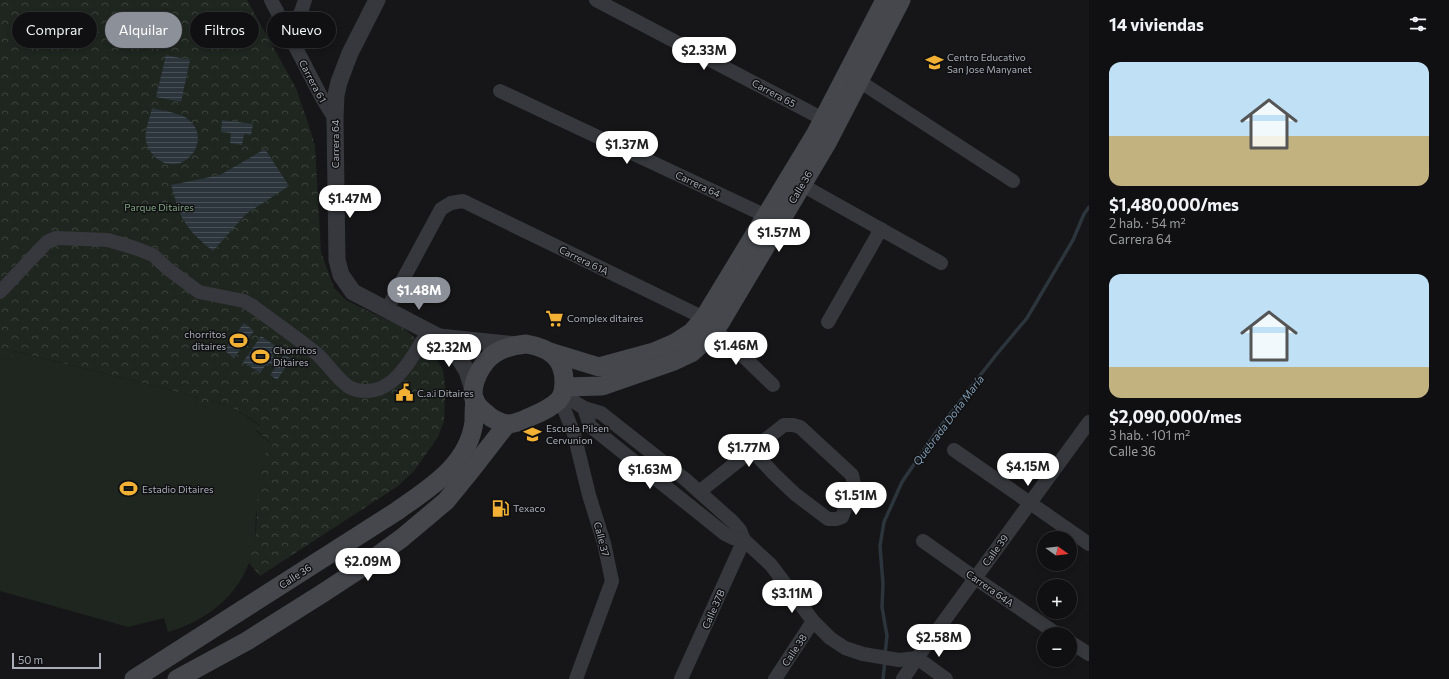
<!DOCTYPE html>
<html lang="es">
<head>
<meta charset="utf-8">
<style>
  :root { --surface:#101012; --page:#1e1e20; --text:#f1f3f6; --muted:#9c9d9f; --line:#303032; --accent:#8c9099 }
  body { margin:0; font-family:Commissioner,sans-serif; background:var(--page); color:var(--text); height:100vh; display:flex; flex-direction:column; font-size:15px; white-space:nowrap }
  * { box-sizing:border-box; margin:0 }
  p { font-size:13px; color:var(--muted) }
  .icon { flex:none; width:22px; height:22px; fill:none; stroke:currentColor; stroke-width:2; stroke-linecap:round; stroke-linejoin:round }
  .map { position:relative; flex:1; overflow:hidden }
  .panel { display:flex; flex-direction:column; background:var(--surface); width:360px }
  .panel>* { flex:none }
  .top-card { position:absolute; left:12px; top:12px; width:380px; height:36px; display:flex; gap:8px }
  .needle { width:26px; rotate:104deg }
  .tools { position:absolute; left:1037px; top:531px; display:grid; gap:8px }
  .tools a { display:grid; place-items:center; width:40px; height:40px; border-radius:50%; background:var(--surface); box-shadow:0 2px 6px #0003,0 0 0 1px var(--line); font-size:20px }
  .scale { position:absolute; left:12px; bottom:10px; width:89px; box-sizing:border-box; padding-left:4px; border:2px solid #a8adb8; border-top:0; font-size:11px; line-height:14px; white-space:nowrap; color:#a8adb8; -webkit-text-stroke:3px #111113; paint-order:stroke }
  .price { position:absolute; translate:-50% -34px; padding:0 9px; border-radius:14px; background:#fff; color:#222; font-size:13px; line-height:26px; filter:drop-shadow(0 1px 2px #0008) }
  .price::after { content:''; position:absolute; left:50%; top:24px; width:12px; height:9px; margin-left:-6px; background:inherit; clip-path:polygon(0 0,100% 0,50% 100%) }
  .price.active { background:var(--accent); color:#fff }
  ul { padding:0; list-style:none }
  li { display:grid; align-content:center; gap:8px; height:212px; padding:0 20px }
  li span { display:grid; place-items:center; height:124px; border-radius:12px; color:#555 }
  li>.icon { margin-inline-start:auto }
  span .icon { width:72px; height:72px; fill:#fffc; stroke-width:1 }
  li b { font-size:17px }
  h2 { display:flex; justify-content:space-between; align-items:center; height:48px; padding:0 20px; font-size:17px }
  .pill { padding:0 14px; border-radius:18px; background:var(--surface); box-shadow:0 2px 6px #0003,0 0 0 1px var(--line); font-size:14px; line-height:36px }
  .pill.active { background:var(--accent); color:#fff }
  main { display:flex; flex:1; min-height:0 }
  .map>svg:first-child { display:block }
  .grass { fill:#1e261f }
  .forest { fill:url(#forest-crowns) }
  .water { fill:url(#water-rules) }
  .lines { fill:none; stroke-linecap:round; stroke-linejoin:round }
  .stream { stroke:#2c353c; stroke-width:3.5 }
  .minor { stroke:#37383d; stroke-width:14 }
  .tertiary { stroke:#37383d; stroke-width:17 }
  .secondary { stroke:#45474d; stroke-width:19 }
  .labels { text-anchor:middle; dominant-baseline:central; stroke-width:3; stroke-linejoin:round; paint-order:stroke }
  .poi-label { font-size:10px; fill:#a8adb8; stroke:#111113; text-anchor:start }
  .street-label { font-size:10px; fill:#a8adb8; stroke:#111113 }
  .park-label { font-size:10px; fill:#7fa381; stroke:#111113 }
  .water-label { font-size:11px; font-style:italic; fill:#7f9bb3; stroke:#111113 }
</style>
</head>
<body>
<main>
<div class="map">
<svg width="1089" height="679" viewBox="0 0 1089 679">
  <defs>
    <pattern id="forest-crowns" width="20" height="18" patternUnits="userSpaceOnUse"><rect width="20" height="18" fill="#1e261f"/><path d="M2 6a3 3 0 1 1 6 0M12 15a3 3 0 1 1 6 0" fill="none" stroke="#3c433d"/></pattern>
    <pattern id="water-rules" width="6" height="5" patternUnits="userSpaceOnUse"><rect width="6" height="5" fill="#2c353c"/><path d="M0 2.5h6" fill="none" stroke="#485056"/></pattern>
  </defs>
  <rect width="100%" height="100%" fill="#161618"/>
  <path class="grass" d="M13 351 198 397 196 404 207 407 209 400C229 405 244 413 260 426L256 431 273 445C269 461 266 476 262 492 260 500 257 508 256 516 255 526 256 536 254 546 245 591 210 620 168 632L164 618 128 627 0 591V356L11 359Z"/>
  <path class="forest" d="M0 0H247L296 88 309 126 315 146 321 252 334 288 346 300 368 311 401 326 434 354 443 370 445 385V401L444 421 438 437 414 471 398 486 260 576 249 563 253 548 256 532 259 461 273 445 256 430 260 425C244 413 229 405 210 400L208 407 196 404 198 397 14 351 11 359 0 356Z"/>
  <g class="water">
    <polygon points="166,55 190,60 181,102 156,97"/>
    <path d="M152 108C162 111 176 112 185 117 217 137 183 182 155 157 151 153 147 147 146 141 144 131 150 118 152 108Z"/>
    <polygon points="222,120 253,124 251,135 244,134 242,145 230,143 231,133 221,132"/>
    <path d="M265 149 289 186 246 214 213 251C200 241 186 228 180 213 176 204 174 194 171 185L220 175Z"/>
    <polygon points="244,323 254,331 234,358 224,350"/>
    <polygon points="261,336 277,347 272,354 274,359 279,362 284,354 291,359 277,380 270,375 275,368 270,364 265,366 260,373 243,362"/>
  </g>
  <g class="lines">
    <g class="stream">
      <polyline points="885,654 887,636 882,607 883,584 880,546 884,522 902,482 936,432 996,355 1027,318 1073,240 1084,214 1089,207"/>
      <polyline points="883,679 885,660"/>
    </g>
    <g class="minor">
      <polyline points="271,0 322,98 335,119"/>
      <polyline points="596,0 823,119"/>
      <polyline points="287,32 301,12 305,0"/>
      <polyline points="859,81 1013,181"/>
      <polyline points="500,91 766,216"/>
      <polyline points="802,185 941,263"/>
      <path d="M0 292 47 242 56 238 108 240 135 248 153 255 168 269 199 292 244 301 251 305C273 321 296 337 317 354 328 364 337 379 349 387 354 390 361 391 367 391 397 391 414 353 428 332"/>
      <polyline points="387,309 441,209 451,203 463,201 704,318"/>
      <polyline points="828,322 881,229"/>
      <polyline points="715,329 773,385"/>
      <polyline points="562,394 584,408 601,413 686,480 733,522 740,530 744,540 771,565 813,621 830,638 845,648 863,654 899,660 917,658 946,679"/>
      <polyline points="560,399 574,434 589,495 604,543 612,581 576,679"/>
      <polyline points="584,408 590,426 725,534 733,538 744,540"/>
      <polyline points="954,450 1089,544"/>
      <polyline points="699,492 784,425 793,425 800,427 852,475 854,484 842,517 836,519 828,519 795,494 774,474 751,449"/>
      <polyline points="923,541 975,578 1057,634"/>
      <polyline points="1070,642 1089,654"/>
      <polyline points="681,679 744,540"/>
      <polyline points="775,679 813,621"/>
      <polyline points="903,679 917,658 1089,422"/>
    </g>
    <g class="tertiary">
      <polyline points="377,0 350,53 339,82 336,95 335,119 337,260 341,275 353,292 439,337 456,353 467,371 473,390"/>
      <polyline points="439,337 516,345"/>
    </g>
    <g class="secondary">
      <path d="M526 344C549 348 564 357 564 382 564 388 563 395 559 400 552 407 540 413 530 417 524 420 515 424 507 424 501 423 492 419 488 415 483 411 476 405 474 399 470 384 482 362 494 354 503 348 516 345 526 344Z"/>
      <polyline points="550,352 599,367 654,352 675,343 692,332 704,318 815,135 885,0"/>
      <polyline points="564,387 602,386 674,361 691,353 706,340 720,323 827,143 901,0"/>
      <path d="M134 679 397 511C429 488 468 466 474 422 474 415 474 407 475 400"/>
      <polyline points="177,679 247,641 323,593 358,570 402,538 446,501 472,469 507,424"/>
    </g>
  </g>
  <defs>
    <symbol id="school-bare" viewBox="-9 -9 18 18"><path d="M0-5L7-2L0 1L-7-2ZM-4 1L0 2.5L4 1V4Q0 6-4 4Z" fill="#f2b134" stroke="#111113" stroke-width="2.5" paint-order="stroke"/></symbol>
    <symbol id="supermarket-bare" viewBox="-9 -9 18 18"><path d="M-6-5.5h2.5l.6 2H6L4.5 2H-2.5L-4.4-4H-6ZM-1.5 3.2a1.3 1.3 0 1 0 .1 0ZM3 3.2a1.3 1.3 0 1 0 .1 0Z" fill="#f2b134" stroke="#111113" stroke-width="2.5" paint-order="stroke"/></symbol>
    <symbol id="stadium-bare" viewBox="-9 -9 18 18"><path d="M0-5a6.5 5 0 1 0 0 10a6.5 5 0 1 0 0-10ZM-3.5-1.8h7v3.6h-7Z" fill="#f2b134" stroke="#111113" stroke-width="2.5" paint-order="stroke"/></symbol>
    <symbol id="civic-bare" viewBox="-9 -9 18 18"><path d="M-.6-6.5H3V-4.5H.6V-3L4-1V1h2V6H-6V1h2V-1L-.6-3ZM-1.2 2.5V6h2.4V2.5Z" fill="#f2b134" stroke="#111113" stroke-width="2.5" paint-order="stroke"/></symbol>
    <symbol id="fuel-bare" viewBox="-9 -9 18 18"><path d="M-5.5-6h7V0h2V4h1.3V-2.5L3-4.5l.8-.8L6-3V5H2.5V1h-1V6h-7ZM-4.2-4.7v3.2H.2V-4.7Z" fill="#f2b134" stroke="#111113" stroke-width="2.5" paint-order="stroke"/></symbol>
  </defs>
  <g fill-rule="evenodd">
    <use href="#school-bare" x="922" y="50" width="25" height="25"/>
    <use href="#supermarket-bare" x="542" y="306" width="25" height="25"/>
    <use href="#stadium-bare" x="226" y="328" width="25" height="25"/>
    <use href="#stadium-bare" x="248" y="344" width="25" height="25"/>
    <use href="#civic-bare" x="392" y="380" width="25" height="25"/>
    <use href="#school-bare" x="520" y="422" width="25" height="25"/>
    <use href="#stadium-bare" x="116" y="476" width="25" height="25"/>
    <use href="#fuel-bare" x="488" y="496" width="25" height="25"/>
  </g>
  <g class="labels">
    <g class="poi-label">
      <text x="947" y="57">Centro Educativo<tspan x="947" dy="12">San Jose Manyanet</tspan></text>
      <text x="567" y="318">Complex ditaires</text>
      <text x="226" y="334" text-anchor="end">chorritos<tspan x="226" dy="12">ditaires</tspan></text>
      <text x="273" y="350">Chorritos<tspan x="273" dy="12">Ditaires</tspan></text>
      <text x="417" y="393">C.a.i Ditaires</text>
      <text x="546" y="428">Escuela Pilsen<tspan x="546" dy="12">Cervunion</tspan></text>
      <text x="142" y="489">Estadio Ditaires</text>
      <text x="513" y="508">Texaco</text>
    </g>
    <g class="street-label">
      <text transform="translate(313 81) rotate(62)">Carrera 61</text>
      <text transform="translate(774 93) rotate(28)">Carrera 65</text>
      <text transform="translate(335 144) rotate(-90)">Carrera 64</text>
      <text transform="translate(698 184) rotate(25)">Carrera 64</text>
      <text transform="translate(800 187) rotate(-59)">Calle 36</text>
      <text transform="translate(584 260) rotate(26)">Carrera 61A</text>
      <text transform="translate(602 539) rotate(75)">Calle 37</text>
      <text transform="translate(995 550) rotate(-54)">Calle 39</text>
      <text transform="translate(295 576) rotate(-33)">Calle 36</text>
      <text transform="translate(990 588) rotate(35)">Carrera 64A</text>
      <text transform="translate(713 609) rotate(-66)">Calle 37B</text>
      <text transform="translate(794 650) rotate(-56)">Calle 38</text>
    </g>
    <g class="park-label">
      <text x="159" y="207">Parque Ditaires</text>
    </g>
    <g class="water-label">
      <text transform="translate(948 420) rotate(-53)">Quebrada Doña María</text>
    </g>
  </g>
</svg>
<div class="tools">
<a><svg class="needle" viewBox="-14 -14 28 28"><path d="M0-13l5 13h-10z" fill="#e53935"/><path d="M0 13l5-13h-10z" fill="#9c9d9f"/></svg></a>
<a>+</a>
<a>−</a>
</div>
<div class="scale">50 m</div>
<b class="price" style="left:704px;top:71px">$2.33M</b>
<b class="price" style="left:627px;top:165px">$1.37M</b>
<b class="price" style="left:350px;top:219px">$1.47M</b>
<b class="price" style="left:779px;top:253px">$1.57M</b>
<b class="price active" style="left:419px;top:311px">$1.48M</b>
<b class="price" style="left:736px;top:366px">$1.46M</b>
<b class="price" style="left:449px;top:368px">$2.32M</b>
<b class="price" style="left:749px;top:468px">$1.77M</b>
<b class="price" style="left:1028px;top:487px">$4.15M</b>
<b class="price" style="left:650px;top:490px">$1.63M</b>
<b class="price" style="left:856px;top:516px">$1.51M</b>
<b class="price" style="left:368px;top:582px">$2.09M</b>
<b class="price" style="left:792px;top:614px">$3.11M</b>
<b class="price" style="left:939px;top:658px">$2.58M</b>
<div class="top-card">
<a class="pill">Comprar</a>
<a class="pill active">Alquilar</a>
<a class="pill">Filtros</a>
<a class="pill">Nuevo</a>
</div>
</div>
<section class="panel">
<h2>14 viviendas<svg class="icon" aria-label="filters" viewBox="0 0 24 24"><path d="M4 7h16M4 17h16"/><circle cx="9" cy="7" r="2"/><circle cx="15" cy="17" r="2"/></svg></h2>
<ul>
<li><span style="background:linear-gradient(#bfe0f5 60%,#c2b280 0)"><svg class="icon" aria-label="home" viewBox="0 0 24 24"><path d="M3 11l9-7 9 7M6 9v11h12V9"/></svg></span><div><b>$1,480,000/mes</b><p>2 hab. · 54 m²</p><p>Carrera 64</p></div></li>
<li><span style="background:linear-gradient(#bfe0f5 75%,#c2b280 0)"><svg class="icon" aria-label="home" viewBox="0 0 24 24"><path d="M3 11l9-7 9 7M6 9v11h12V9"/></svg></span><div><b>$2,090,000/mes</b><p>3 hab. · 101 m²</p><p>Calle 36</p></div></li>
</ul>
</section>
</main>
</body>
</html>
